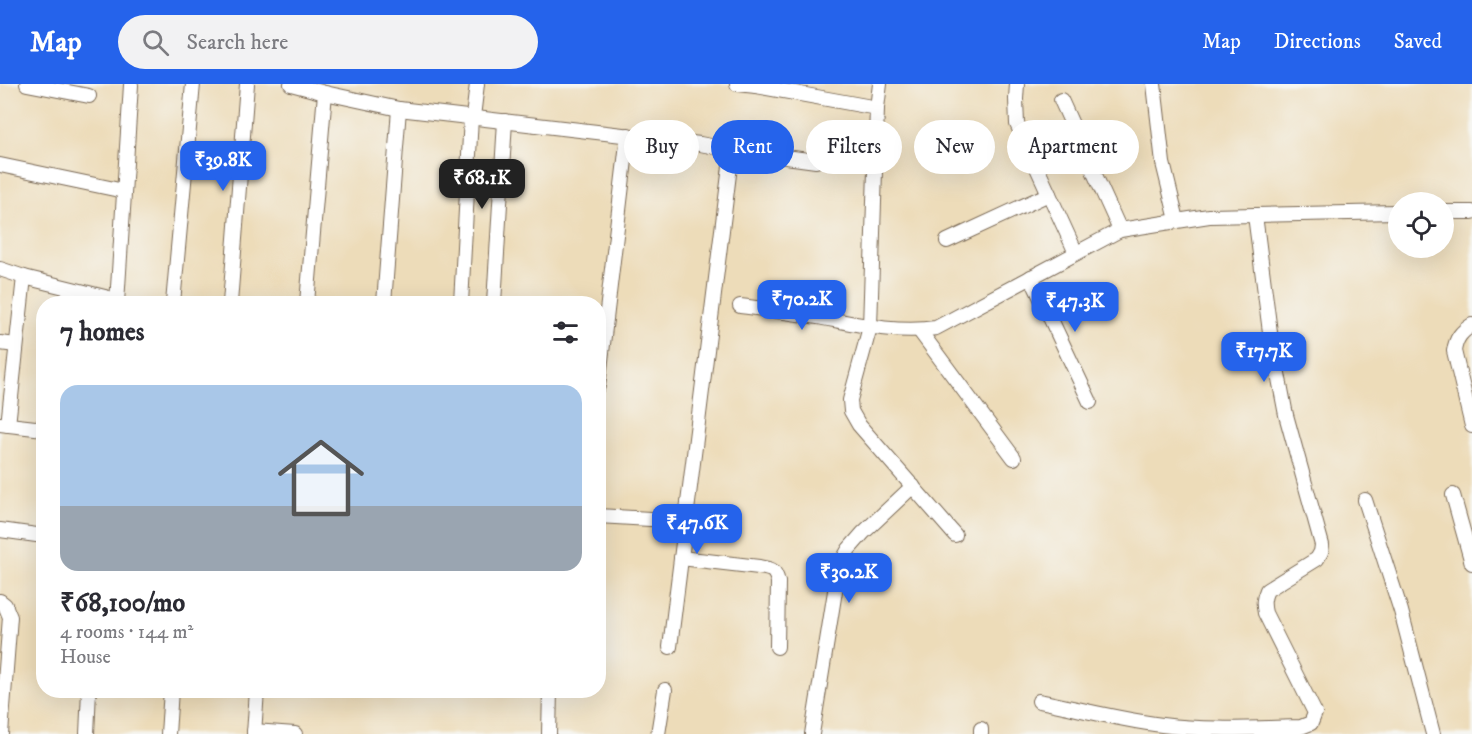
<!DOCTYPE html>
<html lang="en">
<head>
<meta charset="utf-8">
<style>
  :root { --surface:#fff; --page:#f2f2f3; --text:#2b2b33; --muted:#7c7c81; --line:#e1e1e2; --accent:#2563eb }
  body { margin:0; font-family:"IM FELL DW Pica",serif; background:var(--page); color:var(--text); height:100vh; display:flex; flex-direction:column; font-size:22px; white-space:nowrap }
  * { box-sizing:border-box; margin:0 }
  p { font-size:20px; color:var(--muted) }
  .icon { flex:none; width:33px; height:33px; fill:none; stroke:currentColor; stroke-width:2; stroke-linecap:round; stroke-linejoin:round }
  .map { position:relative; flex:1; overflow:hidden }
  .panel { position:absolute; left:36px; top:212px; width:570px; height:402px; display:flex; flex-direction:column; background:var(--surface); border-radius:24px; box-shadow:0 6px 24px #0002 }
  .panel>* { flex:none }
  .guide { position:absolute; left:624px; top:36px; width:570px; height:54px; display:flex; gap:12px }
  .fabs { position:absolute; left:1388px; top:108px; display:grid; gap:12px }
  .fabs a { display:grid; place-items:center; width:66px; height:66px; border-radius:50%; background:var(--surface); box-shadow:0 6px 24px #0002; font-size:30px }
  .price { position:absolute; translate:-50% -51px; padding:0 14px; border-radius:12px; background:var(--accent); color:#fff; font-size:20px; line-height:39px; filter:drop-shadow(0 2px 3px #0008) }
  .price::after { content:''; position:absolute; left:50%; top:36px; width:18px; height:14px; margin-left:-9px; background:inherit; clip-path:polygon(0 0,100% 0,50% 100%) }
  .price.active { background:#222; color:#fff }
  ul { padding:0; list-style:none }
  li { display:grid; align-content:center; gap:12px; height:318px; padding:0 24px }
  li+li { border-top:2px solid var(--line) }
  li span { display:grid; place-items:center; height:186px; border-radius:18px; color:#555 }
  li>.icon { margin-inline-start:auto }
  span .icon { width:108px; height:108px; fill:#fffc; stroke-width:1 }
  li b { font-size:26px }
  h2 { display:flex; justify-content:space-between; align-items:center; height:72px; padding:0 24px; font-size:26px }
  .tag { padding:0 21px; border-radius:27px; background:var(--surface); box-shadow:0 6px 24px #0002; font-size:21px; line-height:54px }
  .tag.active { background:var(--accent); color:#fff }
  header { display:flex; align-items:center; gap:36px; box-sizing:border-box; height:84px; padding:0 30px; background:var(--accent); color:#fff }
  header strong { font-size:28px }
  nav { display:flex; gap:33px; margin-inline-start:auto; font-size:21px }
  .search { width:420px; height:54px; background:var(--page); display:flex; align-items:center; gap:15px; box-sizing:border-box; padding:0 21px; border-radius:33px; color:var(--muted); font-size:22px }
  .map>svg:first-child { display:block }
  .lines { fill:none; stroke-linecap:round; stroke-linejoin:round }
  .minor-casing { stroke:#796854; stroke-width:16 }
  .minor { stroke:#fff; stroke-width:14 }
</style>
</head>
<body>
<header>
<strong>Map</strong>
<div class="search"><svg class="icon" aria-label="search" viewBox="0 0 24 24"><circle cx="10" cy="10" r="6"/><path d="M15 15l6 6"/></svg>Search here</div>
<nav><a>Map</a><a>Directions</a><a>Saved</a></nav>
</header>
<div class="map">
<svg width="1472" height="650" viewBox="0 0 1472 650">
  <rect width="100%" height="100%" fill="#f6f6f2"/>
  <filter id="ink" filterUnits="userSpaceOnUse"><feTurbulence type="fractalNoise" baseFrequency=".0167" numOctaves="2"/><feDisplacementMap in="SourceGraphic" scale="12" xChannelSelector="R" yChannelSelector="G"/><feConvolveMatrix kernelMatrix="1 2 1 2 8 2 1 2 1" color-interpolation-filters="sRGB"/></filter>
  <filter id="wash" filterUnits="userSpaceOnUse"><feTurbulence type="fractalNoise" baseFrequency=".008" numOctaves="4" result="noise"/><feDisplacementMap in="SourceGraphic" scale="24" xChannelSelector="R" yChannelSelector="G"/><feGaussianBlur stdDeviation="1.35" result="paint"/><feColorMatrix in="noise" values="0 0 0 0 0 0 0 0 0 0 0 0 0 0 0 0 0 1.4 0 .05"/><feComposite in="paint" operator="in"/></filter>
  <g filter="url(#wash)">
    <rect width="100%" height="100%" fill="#eddcb9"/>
  </g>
  <g filter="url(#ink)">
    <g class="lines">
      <defs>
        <g id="minor">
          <polyline points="27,0 89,12"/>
          <polyline points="291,0 325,9 399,25 700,60 732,66 816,77"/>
          <polyline points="737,0 756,2"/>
          <polyline points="756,0 756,2 877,24"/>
          <polyline points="880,0 877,24 870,243 850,316 851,327 859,341 955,451"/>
          <polyline points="1017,0 1016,15 1017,40 1076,169"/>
          <polyline points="1154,0 1163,79 1177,136"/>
          <polyline points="1061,16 1120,146"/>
          <polyline points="473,33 477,0"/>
          <polyline points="0,81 124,107"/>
          <polyline points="1443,128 1472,128"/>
          <polyline points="947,157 1049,110"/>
          <polyline points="0,185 24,193 117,216"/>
          <polyline points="1031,193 1090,318"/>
          <polyline points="117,219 131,1"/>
          <polyline points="173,219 193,0"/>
          <polyline points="230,219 247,0"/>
          <polyline points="307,219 325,9"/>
          <polyline points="384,219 399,25"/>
          <polyline points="461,219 471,33"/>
          <polyline points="494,219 505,37"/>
          <path d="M740 222C766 225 792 229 818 233 856 240 897 250 936 244L1120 146 1209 132 1398 128"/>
          <path d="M1472 241C1461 248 1456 254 1454 267L1472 342"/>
          <polyline points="919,246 1014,374"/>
          <polyline points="0,259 16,261"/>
          <polyline points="598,302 628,51"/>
          <polyline points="0,340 44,345"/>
          <polyline points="8,341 24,193"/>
          <polyline points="1453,411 1472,479"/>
          <polyline points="1365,416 1401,527 1433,650"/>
          <polyline points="598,432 685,437"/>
          <polyline points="0,446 44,452"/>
          <path d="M681 474 759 483C771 485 775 485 778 498L777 563"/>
          <polyline points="0,517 5,521 10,533 1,650"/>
          <polyline points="670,563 732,66"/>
          <path d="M1039 617C1080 625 1120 636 1162 641 1208 647 1255 644 1301 643L1311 639 1315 629 1265 529C1263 520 1263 515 1267 506L1317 475 1321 468 1322 461 1286 331 1270 248 1255 131"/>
          <polyline points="254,647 295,650"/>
          <polyline points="87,650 89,606"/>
          <polyline points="168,650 171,606"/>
          <polyline points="254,650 257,606"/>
          <polyline points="549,650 550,606"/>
          <polyline points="658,650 665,606"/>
          <polyline points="812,650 835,507 841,479 849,465 863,449 913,402"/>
          <polyline points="981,650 981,645"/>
        </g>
      </defs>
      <use href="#minor" class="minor-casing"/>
      <use href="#minor" class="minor"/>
    </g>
  </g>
</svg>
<div class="fabs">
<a><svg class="icon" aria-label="locate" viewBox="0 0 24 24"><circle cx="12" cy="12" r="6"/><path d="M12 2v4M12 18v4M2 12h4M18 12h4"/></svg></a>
</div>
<b class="price" style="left:223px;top:108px">₹39.8K</b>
<b class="price active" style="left:482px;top:126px">₹68.1K</b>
<b class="price" style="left:802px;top:247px">₹70.2K</b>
<b class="price" style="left:1075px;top:249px">₹47.3K</b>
<b class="price" style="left:1264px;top:299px">₹17.7K</b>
<b class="price" style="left:697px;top:471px">₹47.6K</b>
<b class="price" style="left:849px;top:520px">₹30.2K</b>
<div class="guide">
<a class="tag">Buy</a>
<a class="tag active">Rent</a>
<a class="tag">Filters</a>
<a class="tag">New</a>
<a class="tag">Apartment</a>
</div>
<section class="panel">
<h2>7 homes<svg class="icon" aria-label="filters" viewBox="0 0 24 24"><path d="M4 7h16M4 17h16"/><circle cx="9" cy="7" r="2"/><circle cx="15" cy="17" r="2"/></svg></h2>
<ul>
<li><span style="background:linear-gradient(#a9c7e8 65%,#9aa5b1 0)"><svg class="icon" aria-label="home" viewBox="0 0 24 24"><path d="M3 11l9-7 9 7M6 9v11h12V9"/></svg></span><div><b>₹68,100/mo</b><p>4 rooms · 144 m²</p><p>House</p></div></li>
</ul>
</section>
</div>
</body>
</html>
